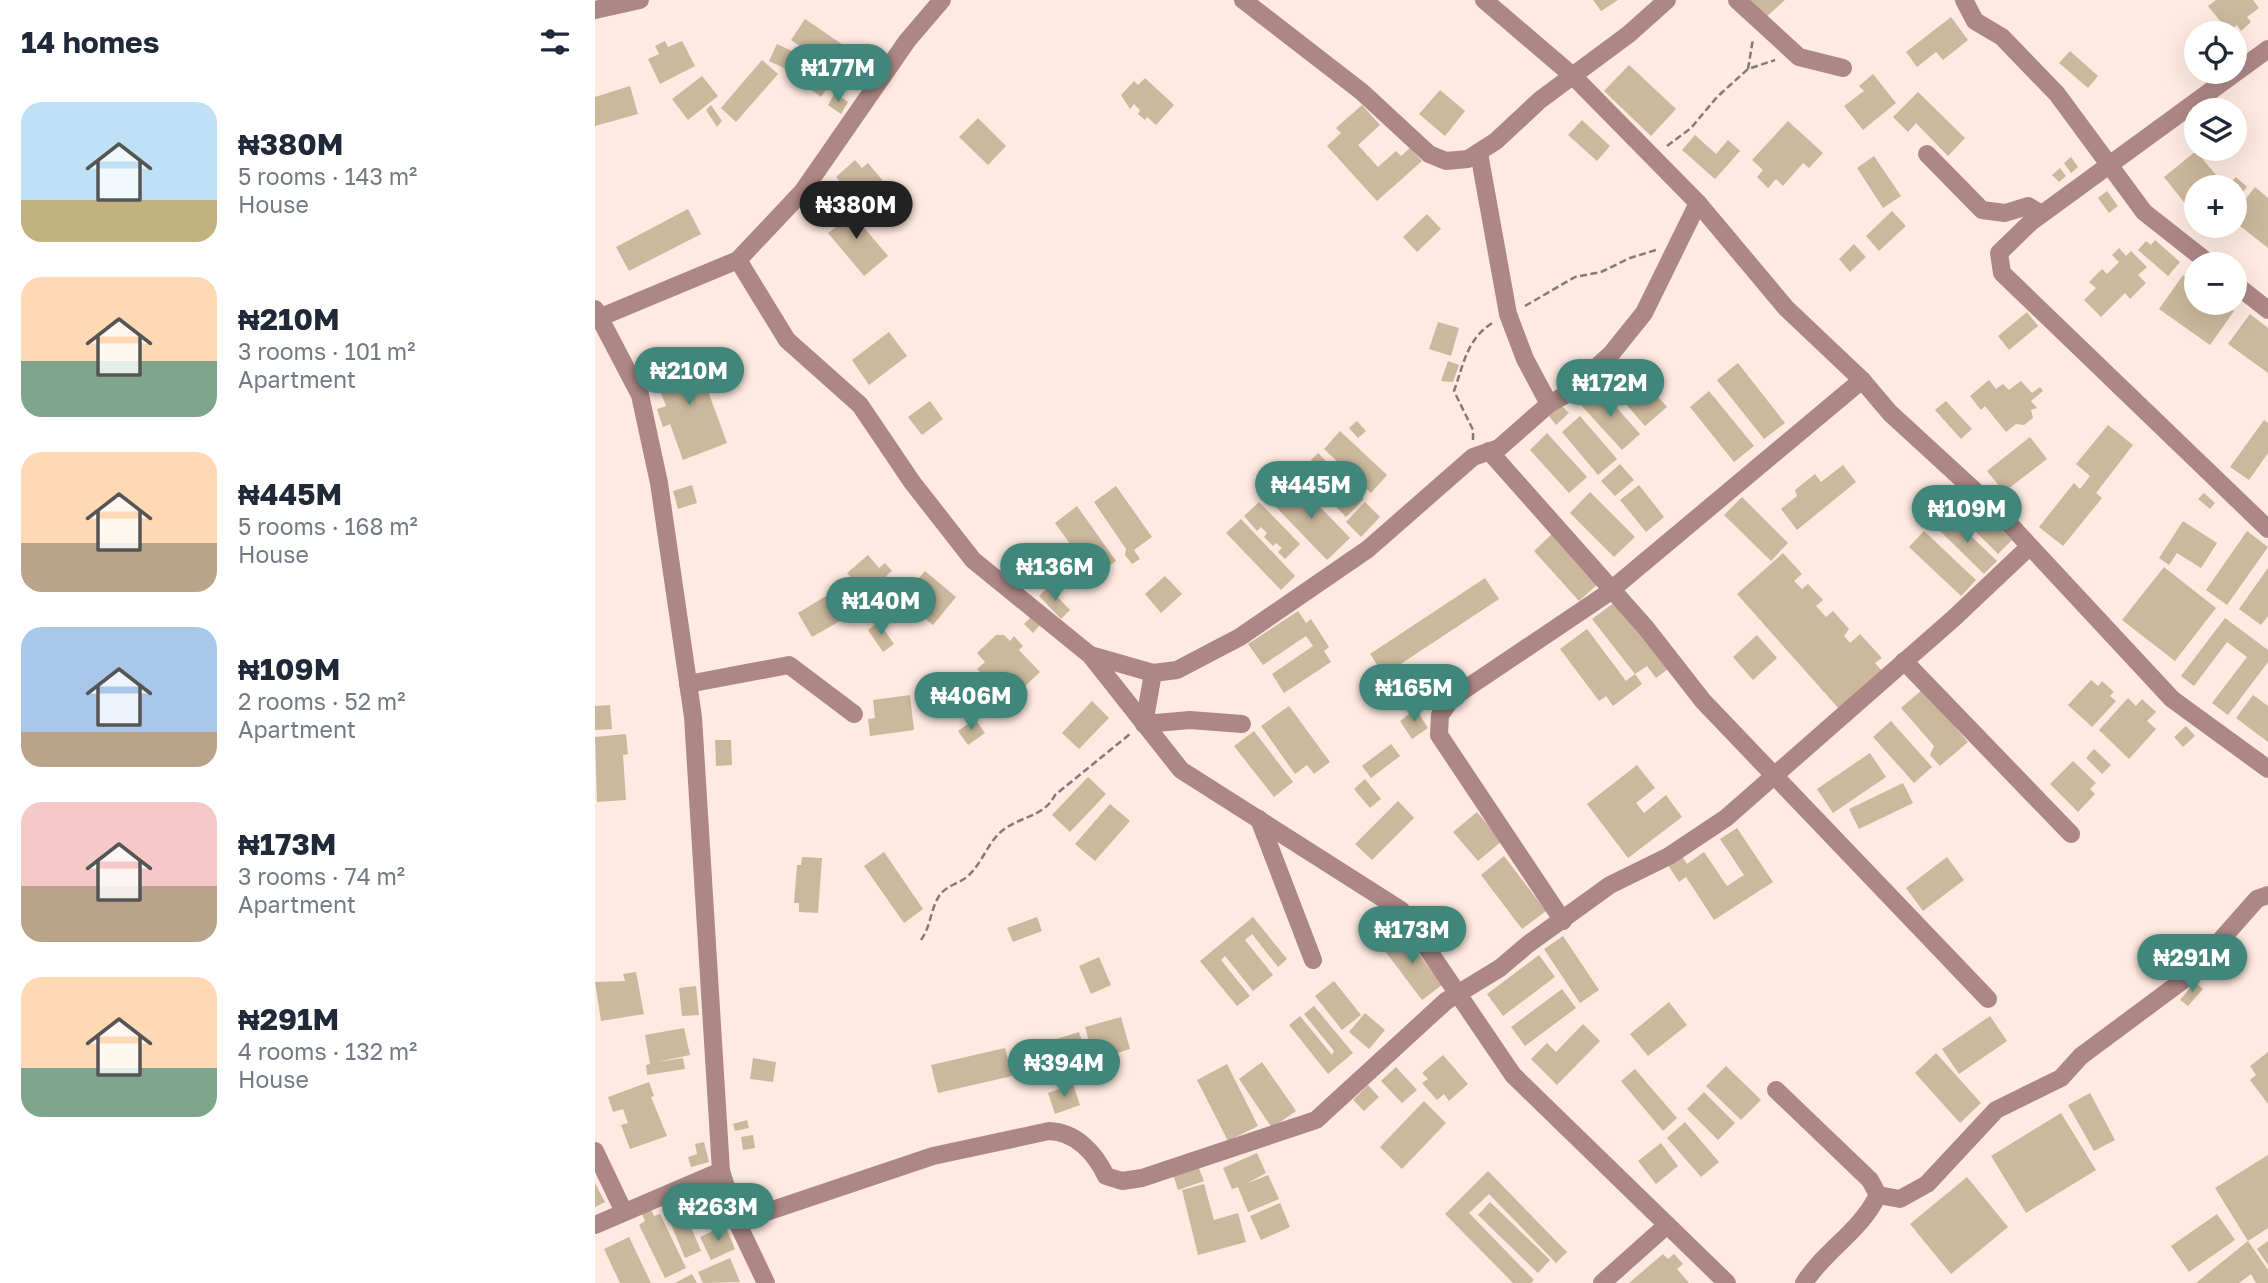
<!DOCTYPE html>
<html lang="en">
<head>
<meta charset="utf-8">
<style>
  :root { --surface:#fff; --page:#f2f2f3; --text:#1f2937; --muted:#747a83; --accent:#41867b }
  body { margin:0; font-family:"Golos Text",sans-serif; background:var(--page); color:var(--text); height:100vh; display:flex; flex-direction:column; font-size:26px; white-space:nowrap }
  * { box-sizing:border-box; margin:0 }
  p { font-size:23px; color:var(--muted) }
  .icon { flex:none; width:38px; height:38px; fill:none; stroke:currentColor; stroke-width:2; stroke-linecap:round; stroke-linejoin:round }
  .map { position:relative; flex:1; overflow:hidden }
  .details { display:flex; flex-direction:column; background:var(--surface); width:595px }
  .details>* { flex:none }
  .fabs { position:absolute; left:1589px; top:21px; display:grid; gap:14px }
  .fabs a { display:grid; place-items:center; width:63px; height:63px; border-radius:50%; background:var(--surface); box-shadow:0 7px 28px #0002; font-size:35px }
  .price { position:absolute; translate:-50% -60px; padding:0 16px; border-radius:24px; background:var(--accent); color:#fff; font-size:23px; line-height:46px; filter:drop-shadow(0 2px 4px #0008) }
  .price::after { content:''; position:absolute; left:50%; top:42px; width:21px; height:16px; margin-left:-10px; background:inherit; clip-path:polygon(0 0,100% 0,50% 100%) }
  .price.current { background:#222; color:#fff }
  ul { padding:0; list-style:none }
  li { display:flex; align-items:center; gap:21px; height:175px; padding:0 21px }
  li span { display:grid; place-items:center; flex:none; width:196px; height:140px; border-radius:21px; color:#555 }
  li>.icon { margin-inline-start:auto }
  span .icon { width:84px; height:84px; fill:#fffc; stroke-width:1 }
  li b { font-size:30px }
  h2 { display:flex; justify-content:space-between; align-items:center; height:84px; padding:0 21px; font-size:30px }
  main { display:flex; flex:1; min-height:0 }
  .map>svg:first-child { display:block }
  .building { fill:#ccb89d }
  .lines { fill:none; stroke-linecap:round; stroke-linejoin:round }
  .path { stroke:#887971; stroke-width:2.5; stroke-dasharray:7 3.5; stroke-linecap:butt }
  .street { stroke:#ad8786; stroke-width:18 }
</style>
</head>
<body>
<main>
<section class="details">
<h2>14 homes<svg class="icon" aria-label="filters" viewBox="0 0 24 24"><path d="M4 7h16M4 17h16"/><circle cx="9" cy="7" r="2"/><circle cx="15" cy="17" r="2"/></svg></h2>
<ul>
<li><span style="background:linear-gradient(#bfe0f5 70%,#c2b280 0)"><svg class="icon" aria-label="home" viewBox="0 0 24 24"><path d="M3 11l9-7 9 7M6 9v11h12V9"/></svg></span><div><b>₦380M</b><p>5 rooms · 143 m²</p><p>House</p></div></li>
<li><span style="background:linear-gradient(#ffd9b3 60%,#7fa58c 0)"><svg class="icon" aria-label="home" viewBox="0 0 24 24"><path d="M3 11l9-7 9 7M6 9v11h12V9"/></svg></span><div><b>₦210M</b><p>3 rooms · 101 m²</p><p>Apartment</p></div></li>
<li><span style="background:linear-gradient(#ffd9b3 65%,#b9a48a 0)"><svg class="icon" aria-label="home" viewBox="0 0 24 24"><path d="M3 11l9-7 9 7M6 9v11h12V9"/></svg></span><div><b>₦445M</b><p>5 rooms · 168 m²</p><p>House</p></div></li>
<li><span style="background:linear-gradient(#a9c7e8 75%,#b9a48a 0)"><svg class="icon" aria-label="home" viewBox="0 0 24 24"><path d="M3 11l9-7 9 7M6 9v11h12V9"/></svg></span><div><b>₦109M</b><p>2 rooms · 52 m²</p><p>Apartment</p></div></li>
<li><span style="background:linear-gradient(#f6c9c9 60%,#b9a48a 0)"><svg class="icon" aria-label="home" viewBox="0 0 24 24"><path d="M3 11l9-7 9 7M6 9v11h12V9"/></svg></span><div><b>₦173M</b><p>3 rooms · 74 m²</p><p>Apartment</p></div></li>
<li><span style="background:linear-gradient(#ffd9b3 65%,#7fa58c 0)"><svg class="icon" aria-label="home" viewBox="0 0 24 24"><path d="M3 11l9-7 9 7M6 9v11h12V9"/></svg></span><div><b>₦291M</b><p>4 rooms · 132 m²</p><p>House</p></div></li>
</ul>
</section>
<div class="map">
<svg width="1673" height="1283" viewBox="0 0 1673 1283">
  <rect width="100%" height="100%" fill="#feeae0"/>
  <g class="building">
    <polygon points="998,0 1023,0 1006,11"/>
    <polygon points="1154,0 1190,0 1170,18"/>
    <polygon points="1621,0 1658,0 1664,8 1652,17 1656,22 1646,31 1642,25 1634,32 1613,6"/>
    <polygon points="1356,17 1373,40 1348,60 1341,52 1322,67 1311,52"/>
    <polygon points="210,19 260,53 246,74 196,40"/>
    <polygon points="70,41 73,47 87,41 100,66 65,84 53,59 64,54 60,46"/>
    <polygon points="182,44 201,53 193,70 174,61"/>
    <polygon points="1475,51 1503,76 1493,88 1464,63"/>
    <polygon points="210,56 240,77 226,97 196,75"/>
    <polygon points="167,60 183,74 141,122 126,108"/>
    <polygon points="1034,65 1081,109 1056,136 1009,91"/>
    <polygon points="1278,74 1301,103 1268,130 1249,106 1269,91 1264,86"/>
    <polygon points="107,76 123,96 93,120 77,99"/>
    <polygon points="550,78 579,105 561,125 552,117 550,120 543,114 545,110 539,104 535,109 526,95 539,81 543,85"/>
    <polygon points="35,86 43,114 0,126 0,97"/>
    <polygon points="845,90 870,111 850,136 824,114"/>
    <polygon points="1323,92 1370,138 1353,156 1321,123 1313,132 1298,117"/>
    <polygon points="240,93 253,102 246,114 233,105"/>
    <polygon points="116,105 127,121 122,127 111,110"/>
    <polygon points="767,105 785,125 763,145 783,167 801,151 806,156 815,148 827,161 782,201 732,146 746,133 741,128"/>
    <polygon points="383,118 411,146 393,165 364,137"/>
    <polygon points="987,120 1015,146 1002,161 973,135"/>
    <polygon points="1193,121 1228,153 1214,168 1208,163 1188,186 1181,179 1173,188 1162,177 1168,170 1157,160"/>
    <polygon points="1100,135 1121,154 1133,140 1145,151 1120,179 1087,150"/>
    <polygon points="1601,151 1625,180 1616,187 1601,187 1601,199 1592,206 1569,177"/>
    <polygon points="1279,156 1306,196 1288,208 1262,168"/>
    <polygon points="1476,157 1483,167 1476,173 1469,163"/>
    <polygon points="260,160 267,168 273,163 308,205 283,227 241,177"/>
    <polygon points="1465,168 1471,176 1464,182 1457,175"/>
    <polygon points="1641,177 1652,187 1640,201 1640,187 1631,187"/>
    <polygon points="1660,187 1673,198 1673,248 1640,222 1640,213"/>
    <polygon points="1512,191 1523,206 1514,213 1503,198"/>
    <polygon points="249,204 293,256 269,276 233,233 244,225 236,215"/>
    <polygon points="93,209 106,234 34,271 21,247"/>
    <polygon points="1297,211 1311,226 1284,251 1271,236"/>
    <polygon points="832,214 846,229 822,252 808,237"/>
    <polygon points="1560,240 1585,262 1573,276 1543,250 1551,241 1556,245"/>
    <polygon points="1259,244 1271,257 1255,272 1244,259"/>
    <polygon points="1524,248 1531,256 1536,251 1552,267 1543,275 1551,283 1535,299 1530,293 1506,317 1489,300 1501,288 1494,282 1507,269 1512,274 1524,262 1517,255"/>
    <polygon points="1588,275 1601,285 1601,303 1627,303 1639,311 1615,345 1564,309"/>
    <polygon points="1432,312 1443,326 1414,350 1403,336"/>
    <polygon points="1655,314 1673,328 1673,373 1633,344"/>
    <polygon points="843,322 864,328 856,356 834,349"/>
    <polygon points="294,332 312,356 274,385 257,360"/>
    <polygon points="107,354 116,381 110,383 132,443 88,460 75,424 68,427 62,409 71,406 58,372"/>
    <polygon points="853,361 864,365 858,382 846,381"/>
    <polygon points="1033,362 1072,407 1050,426 1011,381"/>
    <polygon points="1143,363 1190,423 1169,439 1122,380"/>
    <polygon points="1394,380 1401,389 1408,384 1414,390 1426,381 1437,393 1445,387 1448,391 1436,401 1442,408 1436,410 1438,418 1429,425 1421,424 1411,432 1390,406 1386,410 1375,396"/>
    <polygon points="1004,388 1045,434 1027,450 985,404"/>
    <polygon points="1114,391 1159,446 1139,462 1095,407"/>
    <polygon points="335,401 348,419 327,435 313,417"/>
    <polygon points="1351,401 1377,429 1366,439 1340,410"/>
    <polygon points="966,405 974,413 961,425 954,416"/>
    <polygon points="985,416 1022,459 1003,475 967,432"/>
    <polygon points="1669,420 1673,423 1673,453 1654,480 1635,467"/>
    <polygon points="762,421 771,431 763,438 754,428"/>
    <polygon points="1513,425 1538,445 1501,493 1507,498 1468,546 1444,527 1479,483 1485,489 1495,476 1481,464"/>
    <polygon points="745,431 792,475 776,493 729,449"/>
    <polygon points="952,433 992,477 974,493 935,450"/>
    <polygon points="1435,437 1452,459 1409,492 1392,471"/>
    <polygon points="723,453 769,499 751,517 706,471"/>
    <polygon points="1025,464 1039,480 1020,496 1006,481"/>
    <polygon points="1248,465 1261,482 1202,530 1186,509 1202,496 1200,490 1220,474 1226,482"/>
    <polygon points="701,482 755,538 732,560 678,504"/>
    <polygon points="97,485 102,503 83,509 78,491"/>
    <polygon points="1044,485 1069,517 1051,532 1025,500"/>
    <polygon points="521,486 557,537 539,550 545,559 537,564 530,555 531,549 499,502"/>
    <polygon points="1367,489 1417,540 1403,554 1353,504"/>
    <polygon points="995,492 1040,537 1019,557 975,513"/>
    <polygon points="1609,493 1620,503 1615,509 1603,499"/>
    <polygon points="1147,497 1193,543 1176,561 1129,515"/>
    <polygon points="664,502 705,544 690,559 683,552 687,548 681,543 678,546 669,537 672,533 666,527 662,531 649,516"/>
    <polygon points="770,502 785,517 766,537 751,522"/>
    <polygon points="482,506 521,561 499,577 460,523"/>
    <polygon points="1354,515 1402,561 1389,574 1342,528"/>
    <polygon points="646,519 700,576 686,590 631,533"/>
    <polygon points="1588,521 1622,543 1606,568 1582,553 1574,565 1564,558"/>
    <polygon points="1329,531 1381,580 1366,596 1314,547"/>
    <polygon points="1652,531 1673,547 1632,605 1611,590"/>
    <polygon points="958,533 1004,583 984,601 939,551"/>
    <polygon points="444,543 464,563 458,568 465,575 457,583 452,578 445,585 424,564"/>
    <polygon points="1188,553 1207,574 1199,581 1207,589 1213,584 1228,600 1221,606 1231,617 1238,611 1254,629 1249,636 1255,643 1265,634 1287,658 1280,663 1288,672 1245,710 1142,594"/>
    <polygon points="273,555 284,568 290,563 297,571 291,576 299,585 277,603 252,573"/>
    <polygon points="1569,567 1621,608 1580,661 1527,620"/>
    <polygon points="1673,568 1673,616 1666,625 1644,609"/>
    <polygon points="330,571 361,597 338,625 306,599"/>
    <polygon points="570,576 587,594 566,613 550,594"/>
    <polygon points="890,578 904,599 789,675 775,654"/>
    <polygon points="453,587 475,610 466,619 444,596"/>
    <polygon points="231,596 245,621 217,637 203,613"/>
    <polygon points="1020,602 1073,669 1061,678 1052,666 1040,674 997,619"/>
    <polygon points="703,611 711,623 716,619 734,647 729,651 736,662 689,693 677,674 718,646 711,636 668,665 653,644"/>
    <polygon points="436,617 445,625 438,633 429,624"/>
    <polygon points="1630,618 1673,650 1673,662 1633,715 1617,703 1652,657 1632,642 1599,686 1586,676"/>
    <polygon points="284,622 299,644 288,652 273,630"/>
    <polygon points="992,629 1031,681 1040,674 1047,684 1018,706 1011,696 1004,701 965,649"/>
    <polygon points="401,635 409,635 415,641 419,636 428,646 424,650 445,672 418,698 402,681 397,685 382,669 390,662 382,653"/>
    <polygon points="1162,635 1182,658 1158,680 1138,657"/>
    <polygon points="1496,680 1503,686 1507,681 1519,692 1515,696 1521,701 1497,727 1473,705"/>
    <polygon points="387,682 404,700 386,718 369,701"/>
    <polygon points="1328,689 1373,742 1345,766 1335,755 1339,746 1306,708"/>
    <polygon points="315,695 319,730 275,736 273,719 280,718 278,700"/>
    <polygon points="1658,695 1673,706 1673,742 1641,718"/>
    <polygon points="1533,698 1541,706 1547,699 1561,712 1552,721 1561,729 1534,759 1504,730"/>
    <polygon points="497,701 514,718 484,749 467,733"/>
    <polygon points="15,705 17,729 0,730 0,706"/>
    <polygon points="694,706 735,762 719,774 712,765 700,774 666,726"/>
    <polygon points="821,709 833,728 817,739 805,721"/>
    <polygon points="380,719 390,733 373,745 363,731"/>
    <polygon points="1296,721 1337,767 1319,783 1278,737"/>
    <polygon points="1591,726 1600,736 1588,747 1579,737"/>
    <polygon points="659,731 698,782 679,797 639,746"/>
    <polygon points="31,734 33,754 28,755 31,800 2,802 0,737"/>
    <polygon points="120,740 136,740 137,765 121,766"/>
    <polygon points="796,744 805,756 776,778 767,766"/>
    <polygon points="1499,749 1516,765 1507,774 1491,758"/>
    <polygon points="1275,753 1291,777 1238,813 1222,789"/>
    <polygon points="1478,761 1501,783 1495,789 1500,794 1483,812 1455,784"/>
    <polygon points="1042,765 1060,788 1041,803 1049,813 1071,795 1087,817 1033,858 992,804"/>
    <polygon points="493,777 511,794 475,832 457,815"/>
    <polygon points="770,779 786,799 775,808 759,789"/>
    <polygon points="1308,783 1318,803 1264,829 1254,809"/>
    <polygon points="803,801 819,818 777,860 760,844"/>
    <polygon points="515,804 535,821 500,861 480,844"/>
    <polygon points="882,812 907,841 883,861 858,832"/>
    <polygon points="1142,828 1178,882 1119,920 1091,877 1084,882 1073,865 1087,856 1092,864 1109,852 1132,886 1149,875 1125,839"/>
    <polygon points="289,852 328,909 309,923 269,866"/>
    <polygon points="909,856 951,911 927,929 886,875"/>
    <polygon points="207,857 227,858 223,913 204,912 204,903 199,903 202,865 206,865"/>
    <polygon points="1352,857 1369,880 1328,911 1311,888"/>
    <polygon points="442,917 447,931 418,942 412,928"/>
    <polygon points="658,917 692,959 683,967 657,934 650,940 678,975 658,991 630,956 626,960 655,996 642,1006 605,961"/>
    <polygon points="807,932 847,985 827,1000 787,947"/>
    <polygon points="968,936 1004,990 985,1003 949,949"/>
    <polygon points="944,955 960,977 908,1016 892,994"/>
    <polygon points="504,957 516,985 496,994 484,966"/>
    <polygon points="1604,957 1612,965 1601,976 1593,968"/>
    <polygon points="41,972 49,1014 6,1021 0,982 30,981 28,974"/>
    <polygon points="739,981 766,1015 747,1030 720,996"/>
    <polygon points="1600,982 1608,989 1593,1006 1585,1000"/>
    <polygon points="101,986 104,1015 87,1016 84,988"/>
    <polygon points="967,989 981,1008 930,1046 916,1027"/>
    <polygon points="1074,1002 1092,1025 1053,1056 1035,1034"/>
    <polygon points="719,1006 758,1053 733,1074 694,1025 705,1016 737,1055 739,1051 709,1014"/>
    <polygon points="770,1013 790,1030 774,1049 754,1032"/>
    <polygon points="1395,1016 1412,1041 1364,1074 1347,1049"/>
    <polygon points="526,1017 535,1049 499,1060 490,1027"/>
    <polygon points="988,1024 1005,1041 962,1085 936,1059 952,1043 961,1052"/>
    <polygon points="89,1028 95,1055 62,1062 88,1058 90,1069 52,1075 51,1065 55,1064 50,1035"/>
    <polygon points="484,1032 494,1064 459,1075 449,1043"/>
    <polygon points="410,1048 417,1076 343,1093 336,1065"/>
    <polygon points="1673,1052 1673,1104 1655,1080 1661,1075 1655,1066"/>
    <polygon points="1341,1053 1386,1103 1365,1123 1320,1073"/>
    <polygon points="848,1055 873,1084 854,1101 849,1094 842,1100 827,1083 833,1079 827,1073"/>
    <polygon points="158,1058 181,1062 178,1082 155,1079"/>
    <polygon points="667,1062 701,1111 677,1128 644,1079"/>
    <polygon points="632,1064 663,1126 633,1141 602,1080"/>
    <polygon points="1131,1066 1166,1100 1146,1120 1111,1086"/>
    <polygon points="801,1067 822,1090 807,1103 786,1081"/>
    <polygon points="1040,1069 1082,1118 1068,1131 1026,1081"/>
    <polygon points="54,1082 59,1096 56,1097 72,1136 35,1149 26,1125 33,1123 28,1109 18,1112 13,1097"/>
    <polygon points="478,1084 485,1105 460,1114 453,1093"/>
    <polygon points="773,1085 784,1097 769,1111 758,1100"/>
    <polygon points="1109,1092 1140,1123 1123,1140 1092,1109"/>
    <polygon points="1495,1093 1520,1140 1499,1151 1473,1105"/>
    <polygon points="829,1101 851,1123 807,1169 785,1147"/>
    <polygon points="1466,1113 1501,1170 1431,1213 1396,1156"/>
    <polygon points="152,1120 154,1128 140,1131 138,1124"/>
    <polygon points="1090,1122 1124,1162 1106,1177 1072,1138"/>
    <polygon points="158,1135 160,1148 148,1150 146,1137"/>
    <polygon points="109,1142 114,1162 96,1167 93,1157 102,1154 100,1144"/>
    <polygon points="1066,1143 1083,1166 1061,1184 1043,1161"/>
    <polygon points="662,1153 671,1173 651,1184 673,1175 684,1199 653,1212 643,1187 637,1189 628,1168"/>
    <polygon points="1673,1155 1673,1228 1653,1241 1620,1188"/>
    <polygon points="603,1166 609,1181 583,1190 578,1174"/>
    <polygon points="893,1171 972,1252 961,1263 894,1194 874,1213 939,1280 936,1283 918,1283 850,1214"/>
    <polygon points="1372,1177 1413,1227 1356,1274 1315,1224"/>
    <polygon points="0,1183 10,1202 0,1207"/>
    <polygon points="115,1184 127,1212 102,1223 90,1194"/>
    <polygon points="609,1184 619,1220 643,1213 651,1242 603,1255 587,1190"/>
    <polygon points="84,1198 106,1251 90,1258 68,1205"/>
    <polygon points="895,1202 955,1260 943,1273 883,1215"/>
    <polygon points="685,1203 695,1227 666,1240 655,1216"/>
    <polygon points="56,1209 59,1216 65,1214 91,1268 70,1278 44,1225 50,1221 47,1214"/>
    <polygon points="1622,1214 1640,1240 1594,1272 1576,1246"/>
    <polygon points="130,1225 140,1249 116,1260 105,1237"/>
    <polygon points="34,1237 56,1283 25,1283 9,1249"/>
    <polygon points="1653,1241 1673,1270 1673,1283 1661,1283 1656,1274 1644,1283 1601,1283"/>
    <polygon points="1673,1241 1673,1265 1662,1249"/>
    <polygon points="1068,1254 1073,1259 1079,1254 1088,1264 1082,1269 1094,1283 1034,1283"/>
    <polygon points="135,1258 145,1282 108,1283 103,1272"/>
    <polygon points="97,1274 102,1283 80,1283"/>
  </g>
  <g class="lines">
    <g class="path">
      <polyline points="1153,69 1158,39"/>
      <polyline points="1072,146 1096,128 1122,97 1153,69 1180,60"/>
      <polyline points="930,306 980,277 1006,272 1035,258 1061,250"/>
      <path d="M878 440V430L859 391C869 363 872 338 899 322"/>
      <path d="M326 940C336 926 335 911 344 896 351 885 367 883 375 874 388 861 393 842 408 830 426 816 449 817 460 795L535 734"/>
    </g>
    <g class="street">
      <polyline points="648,0 767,92 834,154 851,161 873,159 901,141 945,100 1034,34 1072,0"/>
      <polyline points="889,0 978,76 1103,203 1191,308 1267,380 1295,413 1405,514 1577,699 1673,769"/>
      <polyline points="1142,0 1204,57 1248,68"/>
      <polyline points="1369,0 1380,21 1407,37 1462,94 1549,212 1615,264"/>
      <polyline points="0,10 45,0"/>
      <polyline points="1673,49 1436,222 1404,253 1407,273 1673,529"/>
      <polyline points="884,153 913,314 930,359 954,404"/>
      <polyline points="1332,154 1387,210 1410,213 1433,206 1446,214"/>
      <polyline points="143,260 192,340 265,405 317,482 378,560 495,655 586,770 806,910 918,1075 1132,1283"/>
      <polyline points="1640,284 1673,310"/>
      <polyline points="0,309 45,395 64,483 98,717 126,1171 142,1222 171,1283"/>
      <polyline points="6,317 143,260 208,191 312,41 347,0"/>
      <polyline points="894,451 1051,628 1108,701 1393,999"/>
      <polyline points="495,655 558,673 549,724"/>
      <polyline points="1309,661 1476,834"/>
      <polyline points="558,673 582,670 645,637 773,549 878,457 904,448 954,404 972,394 1016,354 1049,313 1103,203"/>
      <polyline points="93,684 194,665 259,714"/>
      <polyline points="549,724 595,720 647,724"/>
      <polyline points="664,819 718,960"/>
      <polyline points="968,921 844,735 845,715 857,698 1010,595 1267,380"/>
      <polyline points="1616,951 1662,899 1673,895"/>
      <path d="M1181 1090 1275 1180 1283 1195C1265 1232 1230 1250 1209 1283"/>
      <polyline points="0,1151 29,1212"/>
      <polyline points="1283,1195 1305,1199 1332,1184 1401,1110 1466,1078 1486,1056 1587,981"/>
      <path d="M142 1222 338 1156 454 1131C481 1132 500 1153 511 1176L527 1181 547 1178 721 1120 851 1001 905 968 932 945 1015 885 1074 856 1131 818 1359 618 1434 547"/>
      <polyline points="0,1225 126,1171"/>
      <polyline points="1007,1283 1072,1225"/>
    </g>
  </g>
</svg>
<div class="fabs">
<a><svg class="icon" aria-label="locate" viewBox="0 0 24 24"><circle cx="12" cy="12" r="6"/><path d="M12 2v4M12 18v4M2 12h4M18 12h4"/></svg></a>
<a><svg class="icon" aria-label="layers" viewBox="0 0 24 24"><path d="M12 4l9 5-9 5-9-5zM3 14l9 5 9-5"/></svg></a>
<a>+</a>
<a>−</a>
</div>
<b class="price" style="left:243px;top:104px">₦177M</b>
<b class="price current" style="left:261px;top:241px">₦380M</b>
<b class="price" style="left:94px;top:407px">₦210M</b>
<b class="price" style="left:1015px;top:419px">₦172M</b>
<b class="price" style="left:716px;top:521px">₦445M</b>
<b class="price" style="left:1372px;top:545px">₦109M</b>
<b class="price" style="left:460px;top:603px">₦136M</b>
<b class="price" style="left:286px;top:637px">₦140M</b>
<b class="price" style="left:819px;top:724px">₦165M</b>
<b class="price" style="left:376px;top:732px">₦406M</b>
<b class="price" style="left:817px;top:966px">₦173M</b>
<b class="price" style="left:1597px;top:994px">₦291M</b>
<b class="price" style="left:469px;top:1099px">₦394M</b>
<b class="price" style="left:123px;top:1243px">₦263M</b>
</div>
</main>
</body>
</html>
